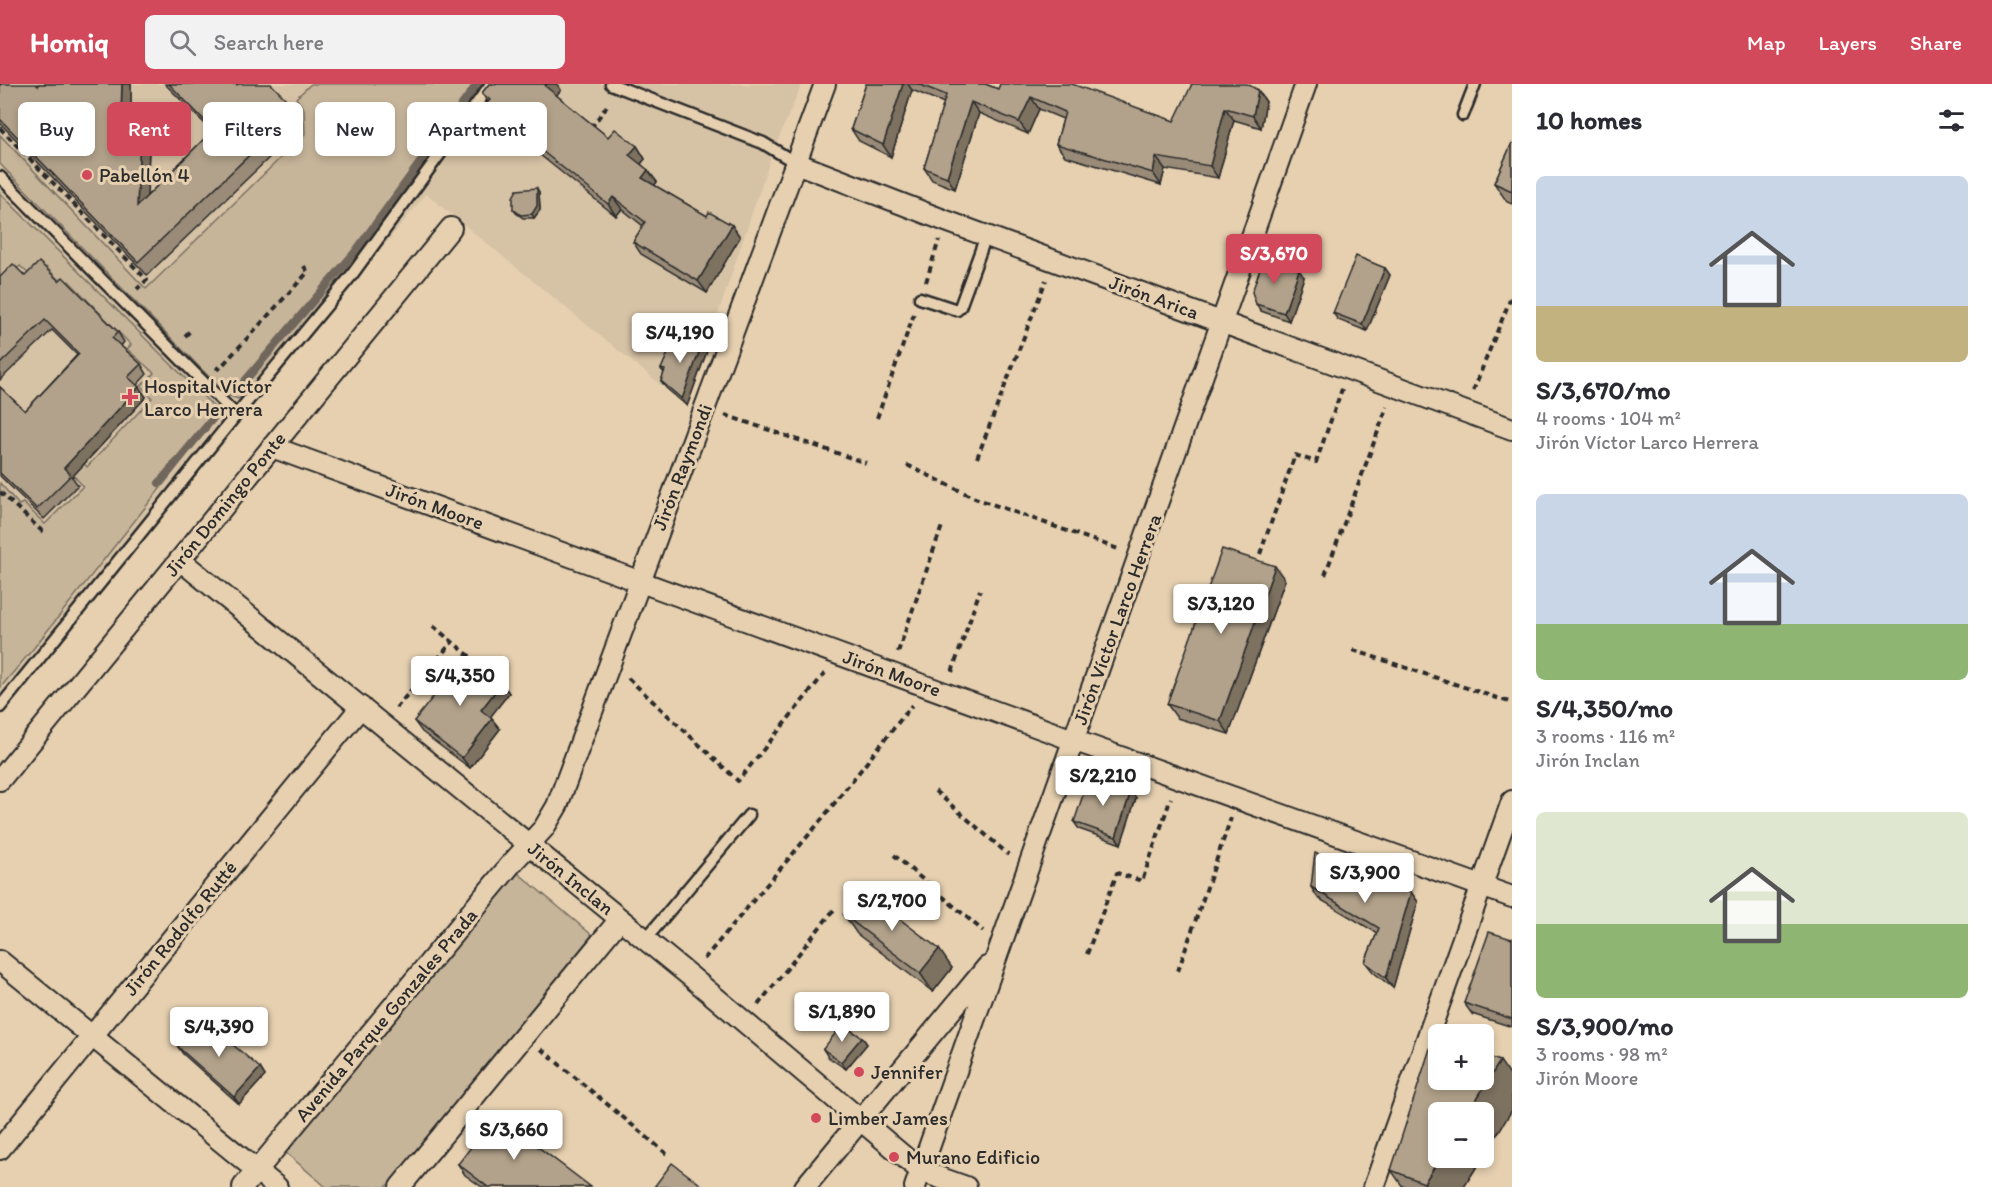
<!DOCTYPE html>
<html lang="en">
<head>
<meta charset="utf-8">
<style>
  :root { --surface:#fff; --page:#f2f2f3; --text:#2b2b33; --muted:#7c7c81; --accent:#d1495b }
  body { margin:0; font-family:Itim,sans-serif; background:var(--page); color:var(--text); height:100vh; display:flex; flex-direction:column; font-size:22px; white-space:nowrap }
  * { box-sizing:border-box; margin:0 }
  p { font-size:20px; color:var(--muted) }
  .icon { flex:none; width:33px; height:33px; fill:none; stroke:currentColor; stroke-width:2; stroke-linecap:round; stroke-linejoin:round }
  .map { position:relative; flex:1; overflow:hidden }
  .details { display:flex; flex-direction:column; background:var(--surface); width:480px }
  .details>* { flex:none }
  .hud { position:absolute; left:18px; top:18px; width:570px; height:54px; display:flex; gap:12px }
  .buttons { position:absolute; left:1428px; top:940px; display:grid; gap:12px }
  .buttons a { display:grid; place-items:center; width:66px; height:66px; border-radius:9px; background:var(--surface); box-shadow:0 3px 9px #0003; font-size:30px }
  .price { position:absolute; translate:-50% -51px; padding:0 14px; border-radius:6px; background:#fff; color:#222; font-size:20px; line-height:39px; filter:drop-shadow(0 2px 3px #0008) }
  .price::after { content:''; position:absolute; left:50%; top:36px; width:18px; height:14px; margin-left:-9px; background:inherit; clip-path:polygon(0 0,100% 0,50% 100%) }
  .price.current { background:var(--accent); color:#fff }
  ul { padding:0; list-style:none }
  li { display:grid; align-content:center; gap:12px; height:318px; padding:0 24px }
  li span { display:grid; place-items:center; height:186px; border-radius:9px; color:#555 }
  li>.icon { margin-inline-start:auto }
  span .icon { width:108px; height:108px; fill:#fffc; stroke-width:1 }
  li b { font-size:26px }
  h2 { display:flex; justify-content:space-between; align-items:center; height:72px; padding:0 24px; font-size:26px }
  .pill { padding:0 21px; border-radius:9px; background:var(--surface); box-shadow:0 3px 9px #0003; font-size:21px; line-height:54px }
  .pill.current { background:var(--accent); color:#fff }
  header { display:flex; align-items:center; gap:36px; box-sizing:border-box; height:84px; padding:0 30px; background:var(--accent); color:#fff }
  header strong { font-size:28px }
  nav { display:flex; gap:33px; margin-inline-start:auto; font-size:21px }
  .search { width:420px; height:54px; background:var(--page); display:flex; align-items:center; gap:15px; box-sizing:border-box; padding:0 21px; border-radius:9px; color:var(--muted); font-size:22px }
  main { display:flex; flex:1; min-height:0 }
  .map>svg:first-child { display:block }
  .built { fill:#d6c2a5 }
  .green { fill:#c7b59a; stroke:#797062; stroke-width:1.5 }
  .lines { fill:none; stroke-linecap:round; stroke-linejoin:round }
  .stream { stroke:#6f665b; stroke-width:8 }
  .lane-casing { stroke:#2b2b2b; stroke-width:15 }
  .street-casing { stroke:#2b2b2b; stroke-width:24 }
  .path { stroke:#2b2b2b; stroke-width:4; stroke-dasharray:6 4.5; stroke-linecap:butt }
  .lane { stroke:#e6d0b0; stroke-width:10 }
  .street { stroke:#e6d0b0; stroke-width:20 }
  .wall { fill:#998b78; stroke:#2b2b2b; stroke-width:1.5 }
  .shaded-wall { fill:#7d7161; stroke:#2b2b2b; stroke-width:1.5 }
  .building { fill:#b2a28b; stroke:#2b2b2b; stroke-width:1.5 }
  .poi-dot { fill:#d1495b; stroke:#e6d0b0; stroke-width:2 }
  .labels { text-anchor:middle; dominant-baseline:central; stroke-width:6; stroke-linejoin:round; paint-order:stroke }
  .poi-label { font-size:20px; fill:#2b2b2b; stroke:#e6d0b0; text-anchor:start }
  .street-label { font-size:20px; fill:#2b2b2b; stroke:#e6d0b0 }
</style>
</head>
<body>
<header>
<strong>Homiq</strong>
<div class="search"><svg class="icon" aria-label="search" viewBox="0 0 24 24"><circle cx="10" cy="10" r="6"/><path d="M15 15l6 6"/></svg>Search here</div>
<nav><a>Map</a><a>Layers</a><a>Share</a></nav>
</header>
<main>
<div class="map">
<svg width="1512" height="1103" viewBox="0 0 1512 1103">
  <rect width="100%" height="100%" fill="#e6d0b0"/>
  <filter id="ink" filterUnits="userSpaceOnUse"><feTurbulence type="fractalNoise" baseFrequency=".0167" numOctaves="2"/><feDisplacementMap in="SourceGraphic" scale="12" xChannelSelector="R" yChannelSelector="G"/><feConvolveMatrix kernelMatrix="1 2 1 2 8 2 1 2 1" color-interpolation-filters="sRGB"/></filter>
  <g filter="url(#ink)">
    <polygon class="built" points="0,0 802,0 773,67 687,322 426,110 0,634"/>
    <g class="green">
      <polygon points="311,0 485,0 373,151 249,308 238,315 227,311 0,80 0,51 146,205 305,50 304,25 296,14"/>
      <polygon points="0,109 220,329 33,565 0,604 0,399 19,421 23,419 45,440 83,402 63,380 74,368 87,383 152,314 141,302 154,289 127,265 131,261 69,197 64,201 46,183 33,194 20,182 0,200"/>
      <polygon points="518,789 592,851 386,1103 326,1103 285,1068"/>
    </g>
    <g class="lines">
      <g class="stream">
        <polyline points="243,299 355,168 477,0"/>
        <polyline points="159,399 215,332"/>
      </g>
      <defs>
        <g id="lane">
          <polyline points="611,0 763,59 796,79"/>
          <polyline points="1463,31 1475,0"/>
          <polyline points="0,93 236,331 351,192 491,0"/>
          <polyline points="920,214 957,226 960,223 986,152"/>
          <polyline points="0,623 236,331"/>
          <polyline points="645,856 749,731"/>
        </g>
        <g id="street">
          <polyline points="796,79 946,137 1512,345"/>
          <polyline points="272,363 1073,656 1512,813"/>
          <polyline points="180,476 690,892 921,1087 966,1103"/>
          <polyline points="0,696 451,144"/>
          <polyline points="0,877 277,1103"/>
          <polyline points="0,1065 361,623"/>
          <polyline points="243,1103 512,779 544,744 557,722 825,0"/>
          <polyline points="400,1103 620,835"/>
          <polyline points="805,1103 987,883"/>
          <polyline points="915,1103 1306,0"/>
          <polyline points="1374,1103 1512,717"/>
        </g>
      </defs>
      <use href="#lane" class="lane-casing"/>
      <use href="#street" class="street-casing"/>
      <g class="path">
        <polyline points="0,44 147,196 137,205"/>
        <polyline points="591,44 609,19"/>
        <polyline points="926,198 939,156"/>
        <polyline points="185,252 192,245"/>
        <polyline points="216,283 219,285 308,188 303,181"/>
        <polyline points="1473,307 1512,211"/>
        <polyline points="725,331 866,379"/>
        <polyline points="877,334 914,230"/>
        <polyline points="977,374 1046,196"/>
        <polyline points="907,381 975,414 1118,465"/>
        <polyline points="0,408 43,448"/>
        <polyline points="1260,470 1295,371 1316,378 1342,305"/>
        <polyline points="1325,491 1387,323"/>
        <polyline points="433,542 472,574"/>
        <polyline points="1353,566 1512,619"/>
        <polyline points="898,568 942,442"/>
        <polyline points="952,588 980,506"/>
        <polyline points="628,594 738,697 825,589"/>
        <polyline points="396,624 452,558"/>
        <polyline points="935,707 1009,771"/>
        <polyline points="894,771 983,847"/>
        <polyline points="1087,870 1117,789 1142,797 1171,714"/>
        <polyline points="704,875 818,740 912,621"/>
        <polyline points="1178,887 1231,734"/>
        <polyline points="758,921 836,823"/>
        <polyline points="841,945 862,921"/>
        <polyline points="541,965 667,1070"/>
      </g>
      <use href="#lane" class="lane"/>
      <use href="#street" class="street"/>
    </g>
    <g class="wall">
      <polygon points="0,0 38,2 38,0 131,0 131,29 150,42 147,112 212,47 165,0 236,0 299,32 300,44 147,191 0,39"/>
      <polygon points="489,0 557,0 561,6 556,11 608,53 637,62 645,75 641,80 657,98 654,101 707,132 732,141 740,153 707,209 641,170 633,158 643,142 622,125 616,132 494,34 485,21 488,18 482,9"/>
      <polygon points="866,0 985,0 998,5 1174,37 1258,6 1266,18 1261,44 1234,36 1218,94 1165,85 1161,101 1065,72 1056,60 1063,35 1039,25 1028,50 979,29 955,105 932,96 924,84 944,19 912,6 891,73 859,57 851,45"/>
      <polygon points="1512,59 1512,120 1507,118 1494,99"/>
      <polygon points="539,108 540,126 534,134 523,134 516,129 513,125"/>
      <polygon points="1385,184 1390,191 1367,247 1338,236 1333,229"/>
      <polygon points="25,192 59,197 118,248 124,258 121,262 141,280 147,290 137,301 146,313 72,393 78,401 44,435 0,392 0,303 25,327 77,271 52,246 0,296 0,193"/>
      <polygon points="1304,193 1289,237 1261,227 1256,220"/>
      <polygon points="707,267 687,322 666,304 661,297 664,289 661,285"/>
      <polygon points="1285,496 1229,650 1177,634 1167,620"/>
      <polygon points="502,599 509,609 490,633 500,645 470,684 422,648 414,637"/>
      <polygon points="1131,707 1136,714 1121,760 1079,745 1074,738"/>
      <polygon points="1311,803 1411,808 1418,818 1393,904 1373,888 1365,878 1377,849 1318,814"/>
      <polygon points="844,831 952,884 933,908 857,850"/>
      <polygon points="1512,855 1512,943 1472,930 1464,919"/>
      <polygon points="862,953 867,960 846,985 828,973 823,965"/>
      <polygon points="178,963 260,984 265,992 239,1020 183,970"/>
      <polygon points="1438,1074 1482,1074 1464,1103 1403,1103 1391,1086"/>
      <polygon points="458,1080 591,1103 482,1103 465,1091"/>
    </g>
    <g class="shaded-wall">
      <polygon points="122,0 131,0 131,43 121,30"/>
      <polygon points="547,0 557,0 561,6 554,14 545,2"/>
      <polygon points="903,0 908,0 912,6 891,73 883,61"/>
      <polygon points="1258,6 1266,18 1261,44 1253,32"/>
      <polygon points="1031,13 1039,25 1028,50 1019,38"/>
      <polygon points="971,18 979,29 955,105 947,93"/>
      <polygon points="290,19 299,32 300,44 291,31"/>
      <polygon points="1225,24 1234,36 1218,94 1210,82"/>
      <polygon points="141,29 150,42 146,135 137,122"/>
      <polygon points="637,62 645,75 638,83 629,71"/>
      <polygon points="1156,73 1165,85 1161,101 1153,89"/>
      <polygon points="648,86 657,98 650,106 642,94"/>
      <polygon points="537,104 539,108 540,126 534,134 532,130"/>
      <polygon points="613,113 622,125 616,132 608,120"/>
      <polygon points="732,141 740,153 707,209 698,197"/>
      <polygon points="1385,184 1390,191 1367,247 1362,240"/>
      <polygon points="1299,186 1304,193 1289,237 1284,229"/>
      <polygon points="702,260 707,267 687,322 682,315"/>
      <polygon points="139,303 146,313 72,393 64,384"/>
      <polygon points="1275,482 1285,496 1229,650 1220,637"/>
      <polygon points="502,599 509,609 488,636 481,626"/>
      <polygon points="492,635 500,645 470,684 462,674"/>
      <polygon points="1131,707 1136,714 1121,760 1116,753"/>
      <polygon points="1411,808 1418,818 1393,904 1386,894"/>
      <polygon points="939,865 952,884 933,908 920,889"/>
      <polygon points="862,953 867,960 846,985 841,978"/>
      <polygon points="1500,977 1512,994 1512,1026 1484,1072 1484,1029 1468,1029"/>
      <polygon points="260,984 265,992 239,1020 234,1013"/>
      <polygon points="1440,1074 1482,1074 1464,1103 1427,1103 1424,1099"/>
    </g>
    <g class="building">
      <polygon points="0,0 36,0 38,2 38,0 122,0 121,30 141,29 137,122 217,42 210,42 169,0 236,0 237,1 238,0 271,0 290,19 291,31 138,178 0,35"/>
      <polygon points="489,0 547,0 545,2 608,53 615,45 637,62 629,71 648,86 642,94 707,132 709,128 732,141 698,197 633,158 645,138 613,113 608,120 485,21 490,16 482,9"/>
      <polygon points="866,0 903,0 883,61 851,45"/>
      <polygon points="918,0 985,0 998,5 1000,0 1072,0 1174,37 1192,0 1247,0 1258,6 1253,32 1225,24 1210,82 1156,73 1153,89 1056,60 1065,28 1031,13 1019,38 971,18 947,93 924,84 946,11"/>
      <polygon points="1512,59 1512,107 1494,99"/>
      <polygon points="537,104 537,122 532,130 521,131 513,125 513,113 517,106"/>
      <polygon points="1356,172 1385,184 1362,240 1333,229"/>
      <polygon points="1264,174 1299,186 1284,229 1256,220 1252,208"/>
      <polygon points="39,178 59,197 63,193 118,248 112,254 141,280 128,293 139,303 64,384 71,391 37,425 0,389 0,303 25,327 79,270 45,236 0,280 0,193 13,180 25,192"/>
      <polygon points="677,249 702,260 682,315 661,297 665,286 661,285"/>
      <polygon points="1222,465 1275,482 1220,637 1167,620"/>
      <polygon points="466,571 502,599 481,626 492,635 462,674 414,637"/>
      <polygon points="1089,693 1131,707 1116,753 1074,738"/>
      <polygon points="1315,769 1411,808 1386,894 1365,878 1379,844 1311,803"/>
      <polygon points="863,807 939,865 920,889 844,831"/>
      <polygon points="1489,848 1512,855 1512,935 1464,919"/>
      <polygon points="203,935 260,984 234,1013 178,963"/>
      <polygon points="842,941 862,953 841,978 823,965"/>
      <polygon points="1433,955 1438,957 1438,996 1484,996 1484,971 1500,977 1468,1029 1438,1029 1438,1074 1440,1074 1424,1099 1391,1086"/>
      <polygon points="496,1031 591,1103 488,1103 458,1080"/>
      <polygon points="672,1079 704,1103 654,1103"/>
    </g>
  </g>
  <g class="poi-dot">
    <circle cx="87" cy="91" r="6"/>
    <path d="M127 304h6v6h6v6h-6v6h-6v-6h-6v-6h6z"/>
    <circle cx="859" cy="988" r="6"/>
    <circle cx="816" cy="1034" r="6"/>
    <circle cx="894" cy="1073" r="6"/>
  </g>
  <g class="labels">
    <g class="poi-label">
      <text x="99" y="91">Pabellón 4</text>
      <text x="144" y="302">Hospital Víctor<tspan x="144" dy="23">Larco Herrera</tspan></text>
      <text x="871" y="988">Jennifer</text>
      <text x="828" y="1034">Limber James</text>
      <text x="906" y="1073">Murano Edificio</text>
    </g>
    <g class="street-label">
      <text transform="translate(1154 213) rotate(20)">Jirón Arica</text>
      <text transform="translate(682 383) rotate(-69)">Jirón Raymondi</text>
      <text transform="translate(225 420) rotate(-51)">Jirón Domingo Ponte</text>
      <text transform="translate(435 422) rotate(20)">Jirón Moore</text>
      <text transform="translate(1117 535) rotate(-70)">Jirón Víctor Larco Herrera</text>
      <text transform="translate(892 589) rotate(20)">Jirón Moore</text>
      <text transform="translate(571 794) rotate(39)">Jirón Inclan</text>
      <text transform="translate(180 844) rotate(-51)">Jirón Rodolfo Rutté</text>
      <text transform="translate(386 931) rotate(-50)">Avenida Parque Gonzales Prada</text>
    </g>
  </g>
</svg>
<div class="buttons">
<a>+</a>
<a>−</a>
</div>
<b class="price current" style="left:1274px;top:201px">S/3,670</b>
<b class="price" style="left:680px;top:280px">S/4,190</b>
<b class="price" style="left:1221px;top:551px">S/3,120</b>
<b class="price" style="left:460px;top:623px">S/4,350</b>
<b class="price" style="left:1103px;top:723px">S/2,210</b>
<b class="price" style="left:1365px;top:820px">S/3,900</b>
<b class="price" style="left:892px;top:848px">S/2,700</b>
<b class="price" style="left:842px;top:959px">S/1,890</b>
<b class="price" style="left:219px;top:974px">S/4,390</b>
<b class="price" style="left:514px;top:1077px">S/3,660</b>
<div class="hud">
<a class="pill">Buy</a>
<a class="pill current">Rent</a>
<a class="pill">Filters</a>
<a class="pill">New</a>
<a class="pill">Apartment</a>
</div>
</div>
<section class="details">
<h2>10 homes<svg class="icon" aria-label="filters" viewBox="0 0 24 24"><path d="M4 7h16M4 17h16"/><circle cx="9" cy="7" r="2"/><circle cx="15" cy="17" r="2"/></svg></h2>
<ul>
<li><span style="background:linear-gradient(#c9d6e8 70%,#c2b280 0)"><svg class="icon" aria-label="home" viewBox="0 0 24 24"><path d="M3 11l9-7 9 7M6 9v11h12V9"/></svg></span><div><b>S/3,670/mo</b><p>4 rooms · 104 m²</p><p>Jirón Víctor Larco Herrera</p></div></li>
<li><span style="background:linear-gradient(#c9d6e8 70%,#8fb573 0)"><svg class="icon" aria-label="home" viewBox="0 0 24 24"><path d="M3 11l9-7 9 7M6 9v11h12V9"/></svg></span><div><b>S/4,350/mo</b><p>3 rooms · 116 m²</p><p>Jirón Inclan</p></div></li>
<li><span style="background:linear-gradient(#dfe7d0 60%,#8fb573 0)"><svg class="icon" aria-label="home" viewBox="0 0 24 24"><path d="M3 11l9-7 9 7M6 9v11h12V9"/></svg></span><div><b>S/3,900/mo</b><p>3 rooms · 98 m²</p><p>Jirón Moore</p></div></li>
</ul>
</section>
</main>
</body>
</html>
